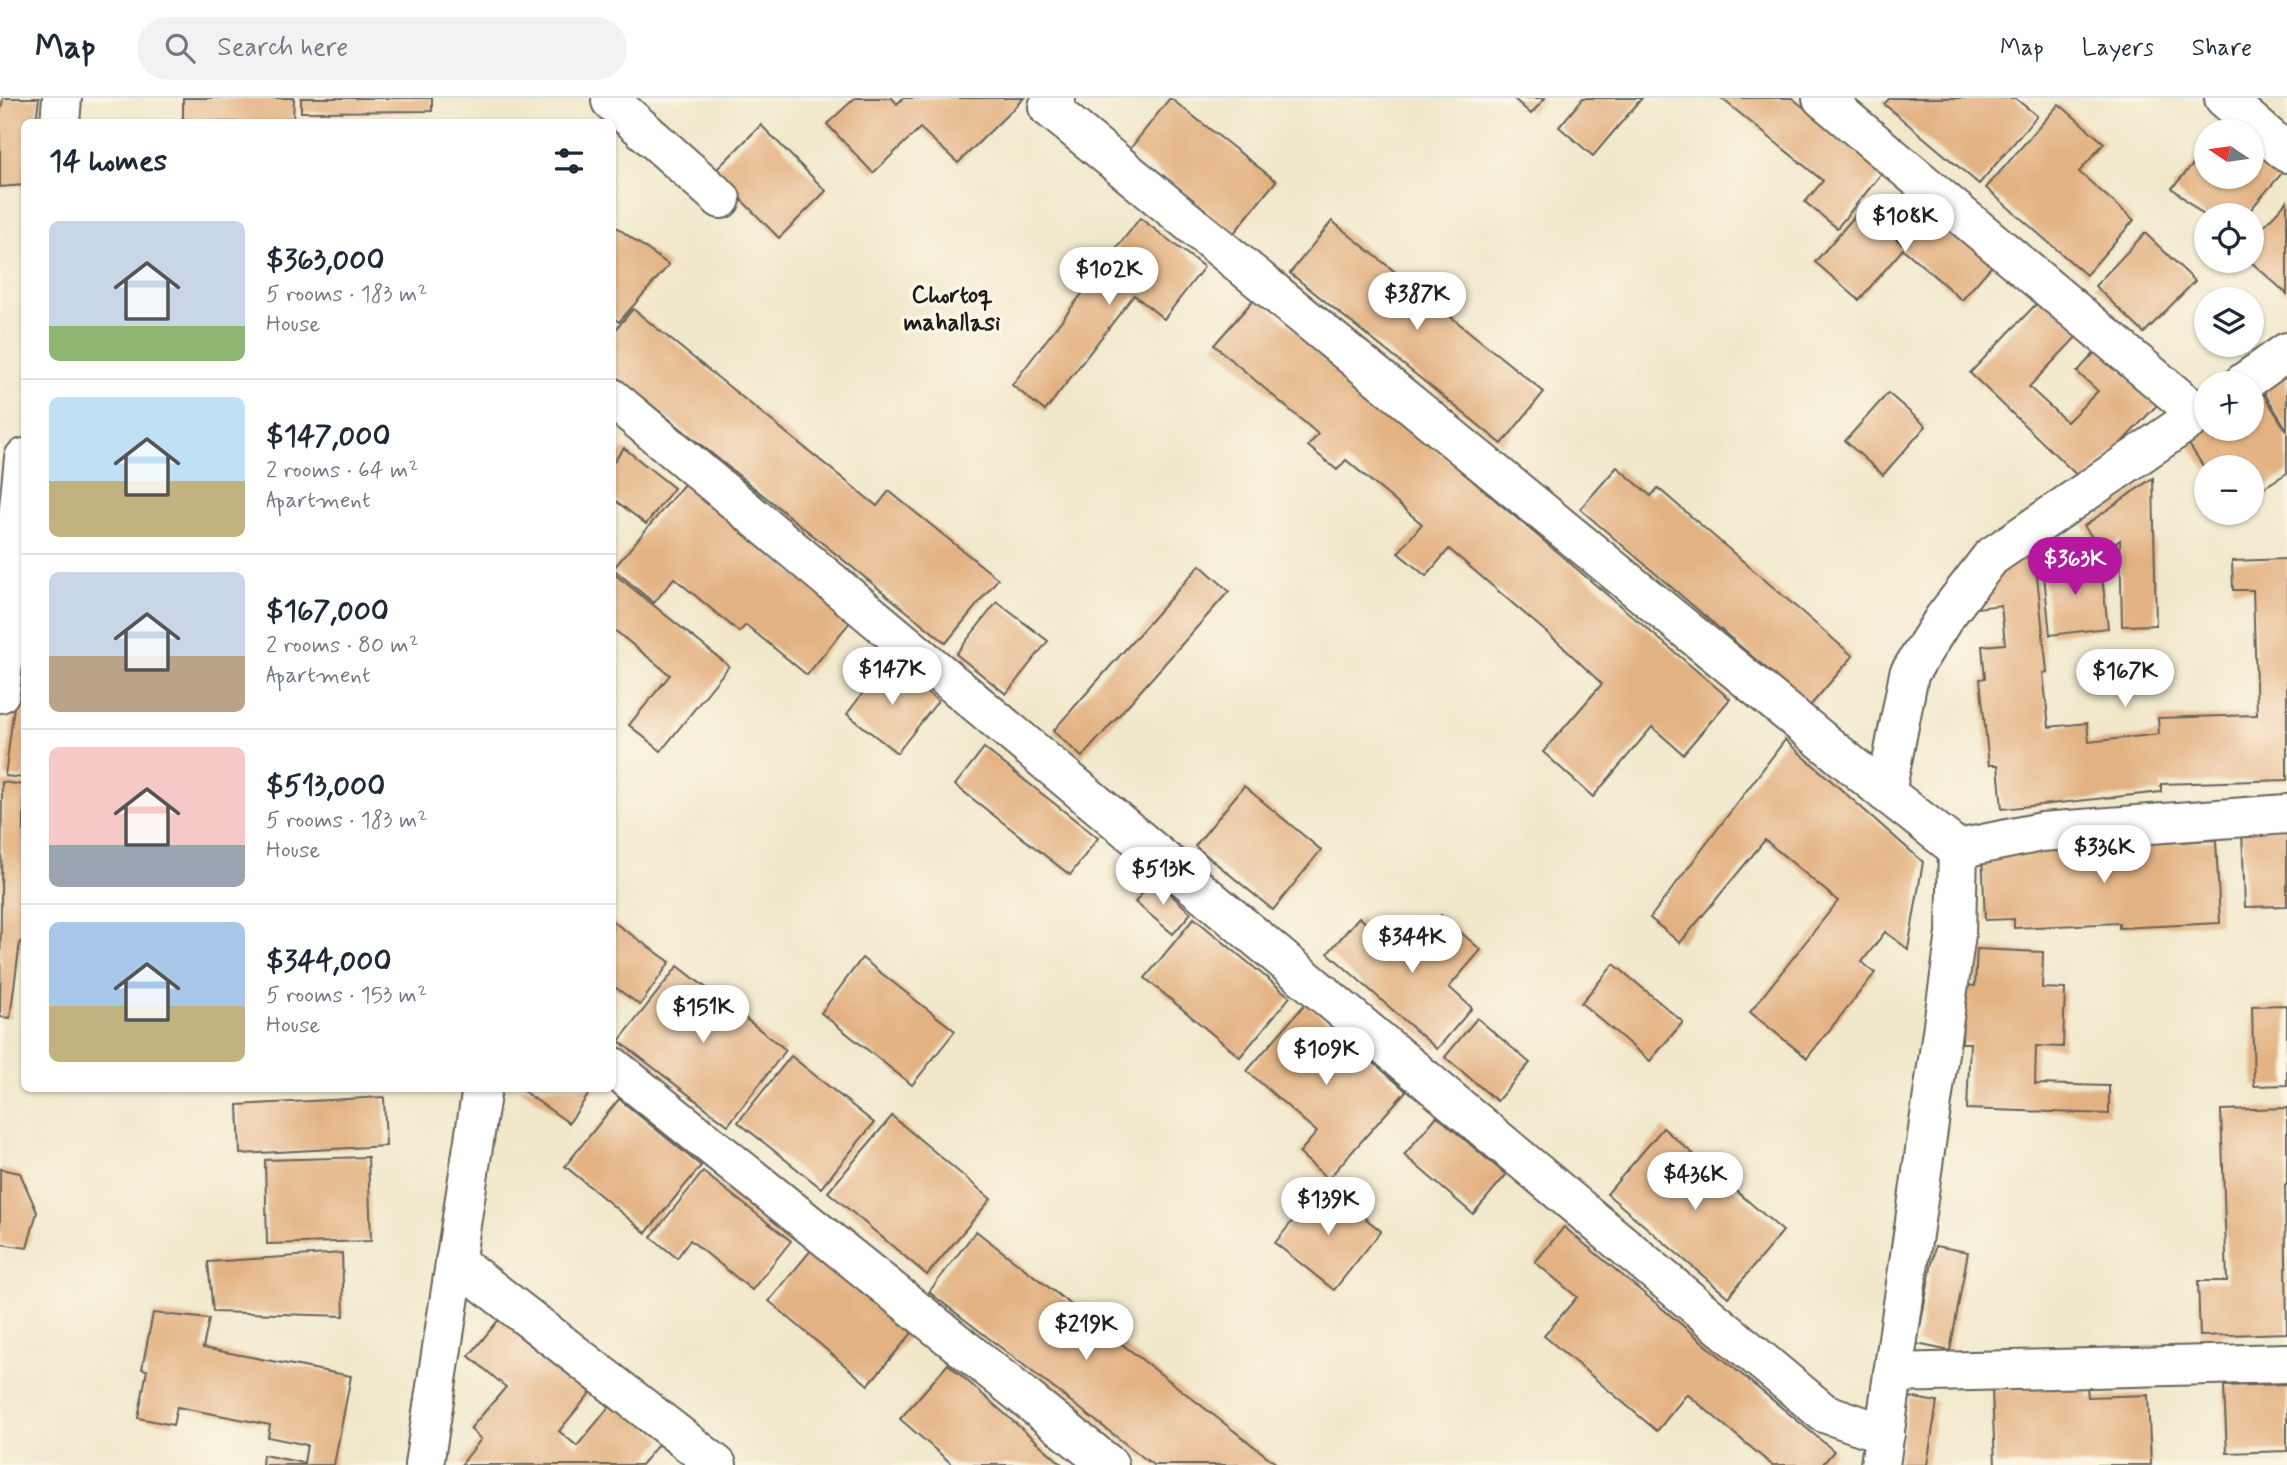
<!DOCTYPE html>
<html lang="en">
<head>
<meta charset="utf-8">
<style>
  :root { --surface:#fff; --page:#f2f2f3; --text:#1f2937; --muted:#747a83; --line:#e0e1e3; --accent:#b5179e }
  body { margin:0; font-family:Mynerve,sans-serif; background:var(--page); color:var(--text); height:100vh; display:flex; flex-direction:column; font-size:26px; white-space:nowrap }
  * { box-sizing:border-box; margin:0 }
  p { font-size:23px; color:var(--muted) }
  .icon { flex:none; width:38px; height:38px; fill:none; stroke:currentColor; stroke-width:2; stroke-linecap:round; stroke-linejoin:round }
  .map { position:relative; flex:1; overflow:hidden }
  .details { position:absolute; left:21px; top:21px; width:595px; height:973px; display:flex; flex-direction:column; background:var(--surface); border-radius:10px; box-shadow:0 2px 5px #0004 }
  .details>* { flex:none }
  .needle { width:46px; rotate:283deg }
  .buttons { position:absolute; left:2194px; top:21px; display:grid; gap:14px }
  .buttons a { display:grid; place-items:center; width:70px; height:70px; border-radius:50%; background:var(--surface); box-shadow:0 2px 5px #0004; font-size:35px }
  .price { position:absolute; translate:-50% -60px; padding:0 16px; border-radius:24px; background:#fff; color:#222; font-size:23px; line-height:46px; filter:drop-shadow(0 2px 4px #0008) }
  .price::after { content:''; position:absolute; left:50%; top:42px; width:21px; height:16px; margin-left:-10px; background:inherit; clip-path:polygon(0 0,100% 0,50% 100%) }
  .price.current { background:var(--accent); color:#fff }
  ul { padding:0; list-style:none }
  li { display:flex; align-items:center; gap:21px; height:175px; padding:0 28px }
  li+li { border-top:2px solid var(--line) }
  li span { display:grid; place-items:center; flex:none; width:196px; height:140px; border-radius:10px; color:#555 }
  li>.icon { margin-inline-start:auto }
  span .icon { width:84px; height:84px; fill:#fffc; stroke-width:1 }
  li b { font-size:30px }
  h2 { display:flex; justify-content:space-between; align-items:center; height:84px; padding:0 28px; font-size:30px }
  header { display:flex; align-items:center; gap:42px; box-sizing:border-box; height:98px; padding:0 35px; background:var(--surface); border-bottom:2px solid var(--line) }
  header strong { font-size:33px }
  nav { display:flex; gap:38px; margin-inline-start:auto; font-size:24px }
  .search { width:490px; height:63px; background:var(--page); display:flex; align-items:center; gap:18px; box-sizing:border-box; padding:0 24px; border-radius:38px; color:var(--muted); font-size:26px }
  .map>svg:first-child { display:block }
  .building { fill:#e3b283 }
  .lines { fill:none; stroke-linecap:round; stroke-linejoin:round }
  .minor-casing { stroke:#67635a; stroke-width:42 }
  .minor { stroke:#fff; stroke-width:38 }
  .labels { text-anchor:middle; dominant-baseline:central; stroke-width:7; stroke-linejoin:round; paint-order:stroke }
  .neighbourhood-label { font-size:24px; font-weight:bold; fill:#1c1c1c; stroke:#fcf5e5 }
</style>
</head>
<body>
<header>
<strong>Map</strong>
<div class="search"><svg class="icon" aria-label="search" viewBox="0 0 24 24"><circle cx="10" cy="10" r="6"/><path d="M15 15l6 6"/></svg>Search here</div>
<nav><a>Map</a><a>Layers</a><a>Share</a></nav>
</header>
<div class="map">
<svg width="2287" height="1367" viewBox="0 0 2287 1367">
  <rect width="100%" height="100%" fill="#fcf5e5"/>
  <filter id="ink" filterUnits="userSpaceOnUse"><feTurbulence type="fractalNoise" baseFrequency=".0143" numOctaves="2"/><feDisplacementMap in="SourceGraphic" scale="14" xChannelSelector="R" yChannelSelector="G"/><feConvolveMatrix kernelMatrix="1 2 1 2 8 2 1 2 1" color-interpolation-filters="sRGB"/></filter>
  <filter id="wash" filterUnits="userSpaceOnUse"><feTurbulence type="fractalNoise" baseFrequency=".00686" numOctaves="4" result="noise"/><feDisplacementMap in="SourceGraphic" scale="28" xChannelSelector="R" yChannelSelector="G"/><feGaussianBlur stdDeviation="1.57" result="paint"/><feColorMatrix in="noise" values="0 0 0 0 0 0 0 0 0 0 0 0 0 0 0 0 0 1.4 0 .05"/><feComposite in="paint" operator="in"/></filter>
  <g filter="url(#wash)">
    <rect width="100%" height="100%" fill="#f1e8cc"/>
    <g id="blocks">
      <g class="building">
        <polygon points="3,0 39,0 36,24 24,24 24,87 0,89 0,17"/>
        <polygon points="183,0 294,0 293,24 183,24"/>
        <polygon points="301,0 432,0 432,13 301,14"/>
        <polygon points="855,0 892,0 897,6 903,0 1024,0 958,65 920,30 873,75 827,26"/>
        <polygon points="1170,0 1276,83 1234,135 1130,51"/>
        <polygon points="1513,0 1545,0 1531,16"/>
        <polygon points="1583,0 1642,0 1593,58 1559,29"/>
        <polygon points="1721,0 1792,0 1883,74 1837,130 1805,104 1823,83"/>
        <polygon points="1890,0 2015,0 2037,18 1979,86 1884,6"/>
        <polygon points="2059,6 2104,45 2079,74 2134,122 2086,177 1986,90"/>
        <polygon points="761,27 826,93 779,140 714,74"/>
        <polygon points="2252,49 2282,75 2246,117 2207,117 2207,120 2172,90 2207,51 2207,79 2252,79"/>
        <polygon points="2287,103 2287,196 2250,163 2252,163 2252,141"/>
        <polygon points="1933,109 1996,163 1962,202 1903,151 1859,202 1815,164 1861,111 1901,145"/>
        <polygon points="1140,120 1204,169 1164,221 1134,197 1045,313 1012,287"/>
        <polygon points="1332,123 1544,294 1502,346 1290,175"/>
        <polygon points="612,126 669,167 619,224 612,219"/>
        <polygon points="2145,135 2195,183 2144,235 2095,188"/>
        <polygon points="1256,199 1730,601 1683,656 1652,629 1593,699 1543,654 1602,586 1559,545 1449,451 1426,478 1398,455 1422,426 1346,362 1337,372 1308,348 1318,336 1214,247"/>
        <polygon points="2043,199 2081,234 2029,289 2067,324 2098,293 2077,274 2099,250 2158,306 2084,384 1970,275"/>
        <polygon points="633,211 877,408 889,393 998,481 946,545 612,275 612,236"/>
        <polygon points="2287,278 2287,332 2263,293"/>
        <polygon points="2262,294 2287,334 2287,375 2252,397 2252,369 2207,369 2207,374 2187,343 2207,331 2252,331 2252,300"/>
        <polygon points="1888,295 1926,328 1883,377 1845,343"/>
        <polygon points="624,350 674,390 646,426 612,400 612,366"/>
        <polygon points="1617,369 1651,398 1658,390 1853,558 1810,608 1580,411"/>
        <polygon points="2153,380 2156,527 2122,528 2120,442 2103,454 2084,428"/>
        <polygon points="685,385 851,523 807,577 746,527 739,534 674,480 654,505 613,471"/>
        <polygon points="2034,449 2047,574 2043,575 2049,629 2087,625 2089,644 2159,636 2158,620 2257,617 2253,492 2233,492 2232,463 2287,461 2287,682 2161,686 2161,694 2002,711 1998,667 1989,667 1980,581 1985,580 1982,548 2005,546 2001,507 1977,510 1975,490"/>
        <polygon points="2100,461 2108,530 2050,537 2043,467"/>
        <polygon points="1200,467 1229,493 1082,659 1053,633"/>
        <polygon points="612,474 729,568 661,653 629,627 670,577 612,530"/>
        <polygon points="997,504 1048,543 1006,596 956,556"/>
        <polygon points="21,554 24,555 24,680 5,678"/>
        <polygon points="887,563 938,603 897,655 847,616"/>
        <polygon points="1785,642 1923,764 1908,851 1885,834 1862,864 1875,875 1807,960 1750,914 1838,803 1765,742 1680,845 1650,820"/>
        <polygon points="984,650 1098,740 1070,777 955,687"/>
        <polygon points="2,684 24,687 24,845 20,844 10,920 0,919"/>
        <polygon points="1244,688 1321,752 1273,812 1195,748"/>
        <polygon points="2287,730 2287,808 2245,809 2242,732"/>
        <polygon points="2216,742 2220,825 2119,830 2119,825 2014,830 2014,821 1985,822 1982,754"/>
        <polygon points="1154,781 1191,815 1173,836 1135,804"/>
        <polygon points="1441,817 1481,852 1449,889 1472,910 1437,951 1328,855 1359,819 1405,859"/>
        <polygon points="1194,820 1290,899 1240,959 1145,880"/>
        <polygon points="612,823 670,864 640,907 612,887"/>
        <polygon points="1977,851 2043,854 2042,890 2065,891 2063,949 2036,948 2035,986 2109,988 2109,1016 1967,1011 1970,945 1962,945 1964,887 1975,888"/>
        <polygon points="862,860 955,933 912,987 821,915"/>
        <polygon points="1614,866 1683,924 1650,963 1581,905"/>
        <polygon points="678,868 786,952 728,1027 619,943"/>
        <polygon points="1306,905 1406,993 1328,1081 1299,1055 1317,1034 1247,973"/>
        <polygon points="2287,907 2287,987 2254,988 2252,908"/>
        <polygon points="1477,920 1530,965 1497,1003 1445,959"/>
        <polygon points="791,958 874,1025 821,1090 738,1024"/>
        <polygon points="519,990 593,990 569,1025"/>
        <polygon points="384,999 386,1048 240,1056 238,1007"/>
        <polygon points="619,1001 701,1068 646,1135 565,1068"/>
        <polygon points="2287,1010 2287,1087 2285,1087 2287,1235 2200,1238 2198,1183 2227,1183 2221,1012"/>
        <polygon points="892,1018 991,1101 927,1177 828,1094"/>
        <polygon points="1437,1018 1506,1077 1473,1116 1404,1057"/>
        <polygon points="1663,1030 1783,1133 1728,1199 1607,1096"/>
        <polygon points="368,1059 371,1143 267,1146 265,1062"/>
        <polygon points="0,1071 20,1075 37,1114 27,1150 0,1146"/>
        <polygon points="703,1074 791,1143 752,1192 690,1142 677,1160 651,1139"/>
        <polygon points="1322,1086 1381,1133 1334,1192 1275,1145"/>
        <polygon points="1564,1129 1834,1353 1822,1367 1772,1367 1687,1296 1657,1333 1544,1238 1577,1199 1535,1164"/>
        <polygon points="976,1133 1278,1367 1153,1367 929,1194"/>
        <polygon points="1935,1148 1968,1154 1950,1253 1917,1246"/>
        <polygon points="812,1151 912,1235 868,1287 769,1203"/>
        <polygon points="342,1155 344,1218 213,1214 208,1164"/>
        <polygon points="505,1214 596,1288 559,1333 577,1348 615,1302 663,1341 641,1367 461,1367 481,1341 470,1331 506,1289 469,1258"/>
        <polygon points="153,1215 209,1221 203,1250 351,1278 334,1367 262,1367 263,1357 304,1365 307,1347 268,1339 270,1327 177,1309 173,1327 138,1320 147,1272 142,1271"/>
        <polygon points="948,1266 1063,1367 953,1367 900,1321"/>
        <polygon points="2287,1286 2287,1353 2227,1355 2224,1288"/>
        <polygon points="2087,1289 2088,1299 2148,1297 2151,1367 1995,1367 1992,1292"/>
        <polygon points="1909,1299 1937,1304 1927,1367 1898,1367"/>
      </g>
    </g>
  </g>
  <g filter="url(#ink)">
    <use href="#blocks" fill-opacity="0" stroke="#67635a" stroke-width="2"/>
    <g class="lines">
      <defs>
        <g id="minor">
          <polyline points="1056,0 1048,9 1886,695 1958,751 2041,734 2287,716"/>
          <polyline points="1822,0 2198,316"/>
          <polyline points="2224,0 2287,55"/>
          <polyline points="611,3 721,101"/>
          <polyline points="60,24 62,0"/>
          <polyline points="2243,285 2287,254"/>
          <polyline points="612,300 1824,1315 1885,1336"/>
          <polyline points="0,595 24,360"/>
          <polyline points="1886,695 1909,576 1944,520 1991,459 2207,310"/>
          <polyline points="612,968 1109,1367"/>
          <polyline points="455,1163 717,1367"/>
          <polyline points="1893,1275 2287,1265"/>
          <polyline points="424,1367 482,990"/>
          <polyline points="1880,1367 1956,836 1958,751"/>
        </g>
      </defs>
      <use href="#minor" class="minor-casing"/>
      <use href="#minor" class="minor"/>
    </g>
  </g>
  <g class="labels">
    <g class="neighbourhood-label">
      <text x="952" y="197">Chortoq<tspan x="952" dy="28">mahallasi</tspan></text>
    </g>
  </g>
</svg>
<div class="buttons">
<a><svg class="needle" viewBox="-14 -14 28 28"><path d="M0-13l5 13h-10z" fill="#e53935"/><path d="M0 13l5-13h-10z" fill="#747a83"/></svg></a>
<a><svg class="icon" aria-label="locate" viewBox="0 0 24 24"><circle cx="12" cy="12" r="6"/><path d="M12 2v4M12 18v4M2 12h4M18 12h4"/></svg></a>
<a><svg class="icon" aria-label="layers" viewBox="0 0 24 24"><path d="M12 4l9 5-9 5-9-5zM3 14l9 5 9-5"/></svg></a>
<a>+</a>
<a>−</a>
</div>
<b class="price" style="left:1905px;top:156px">$108K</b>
<b class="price" style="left:1109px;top:209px">$102K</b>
<b class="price" style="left:1417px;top:234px">$387K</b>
<b class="price current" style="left:2075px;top:499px">$363K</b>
<b class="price" style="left:892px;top:609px">$147K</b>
<b class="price" style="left:2125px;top:611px">$167K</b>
<b class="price" style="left:2104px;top:787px">$336K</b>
<b class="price" style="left:1163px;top:809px">$513K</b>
<b class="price" style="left:1412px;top:877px">$344K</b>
<b class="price" style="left:703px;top:947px">$151K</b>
<b class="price" style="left:1326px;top:989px">$109K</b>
<b class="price" style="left:1695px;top:1114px">$436K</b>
<b class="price" style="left:1328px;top:1139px">$139K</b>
<b class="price" style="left:1086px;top:1264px">$219K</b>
<section class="details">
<h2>14 homes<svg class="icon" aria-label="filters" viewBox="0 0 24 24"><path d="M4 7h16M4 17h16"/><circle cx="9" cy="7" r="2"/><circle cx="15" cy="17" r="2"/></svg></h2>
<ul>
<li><span style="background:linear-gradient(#c9d6e8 75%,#8fb573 0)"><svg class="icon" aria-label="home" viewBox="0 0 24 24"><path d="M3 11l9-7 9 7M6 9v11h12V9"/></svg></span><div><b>$363,000</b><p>5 rooms · 183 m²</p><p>House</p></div></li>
<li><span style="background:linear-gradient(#bfe0f5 60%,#c2b280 0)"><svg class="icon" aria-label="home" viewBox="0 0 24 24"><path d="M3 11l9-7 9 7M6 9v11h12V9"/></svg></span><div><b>$147,000</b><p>2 rooms · 64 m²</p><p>Apartment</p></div></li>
<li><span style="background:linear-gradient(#c9d6e8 60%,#b9a48a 0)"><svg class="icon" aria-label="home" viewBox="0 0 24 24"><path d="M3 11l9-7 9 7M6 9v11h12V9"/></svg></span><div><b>$167,000</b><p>2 rooms · 80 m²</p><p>Apartment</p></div></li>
<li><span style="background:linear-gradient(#f6c9c9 70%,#9aa5b1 0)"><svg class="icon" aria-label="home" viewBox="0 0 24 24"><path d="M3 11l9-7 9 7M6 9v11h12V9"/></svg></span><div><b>$513,000</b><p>5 rooms · 183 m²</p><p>House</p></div></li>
<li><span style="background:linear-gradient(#a9c7e8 60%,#c2b280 0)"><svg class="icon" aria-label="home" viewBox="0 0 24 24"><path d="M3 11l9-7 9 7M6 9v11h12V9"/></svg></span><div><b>$344,000</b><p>5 rooms · 153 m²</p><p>House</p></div></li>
</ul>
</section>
</div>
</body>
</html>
